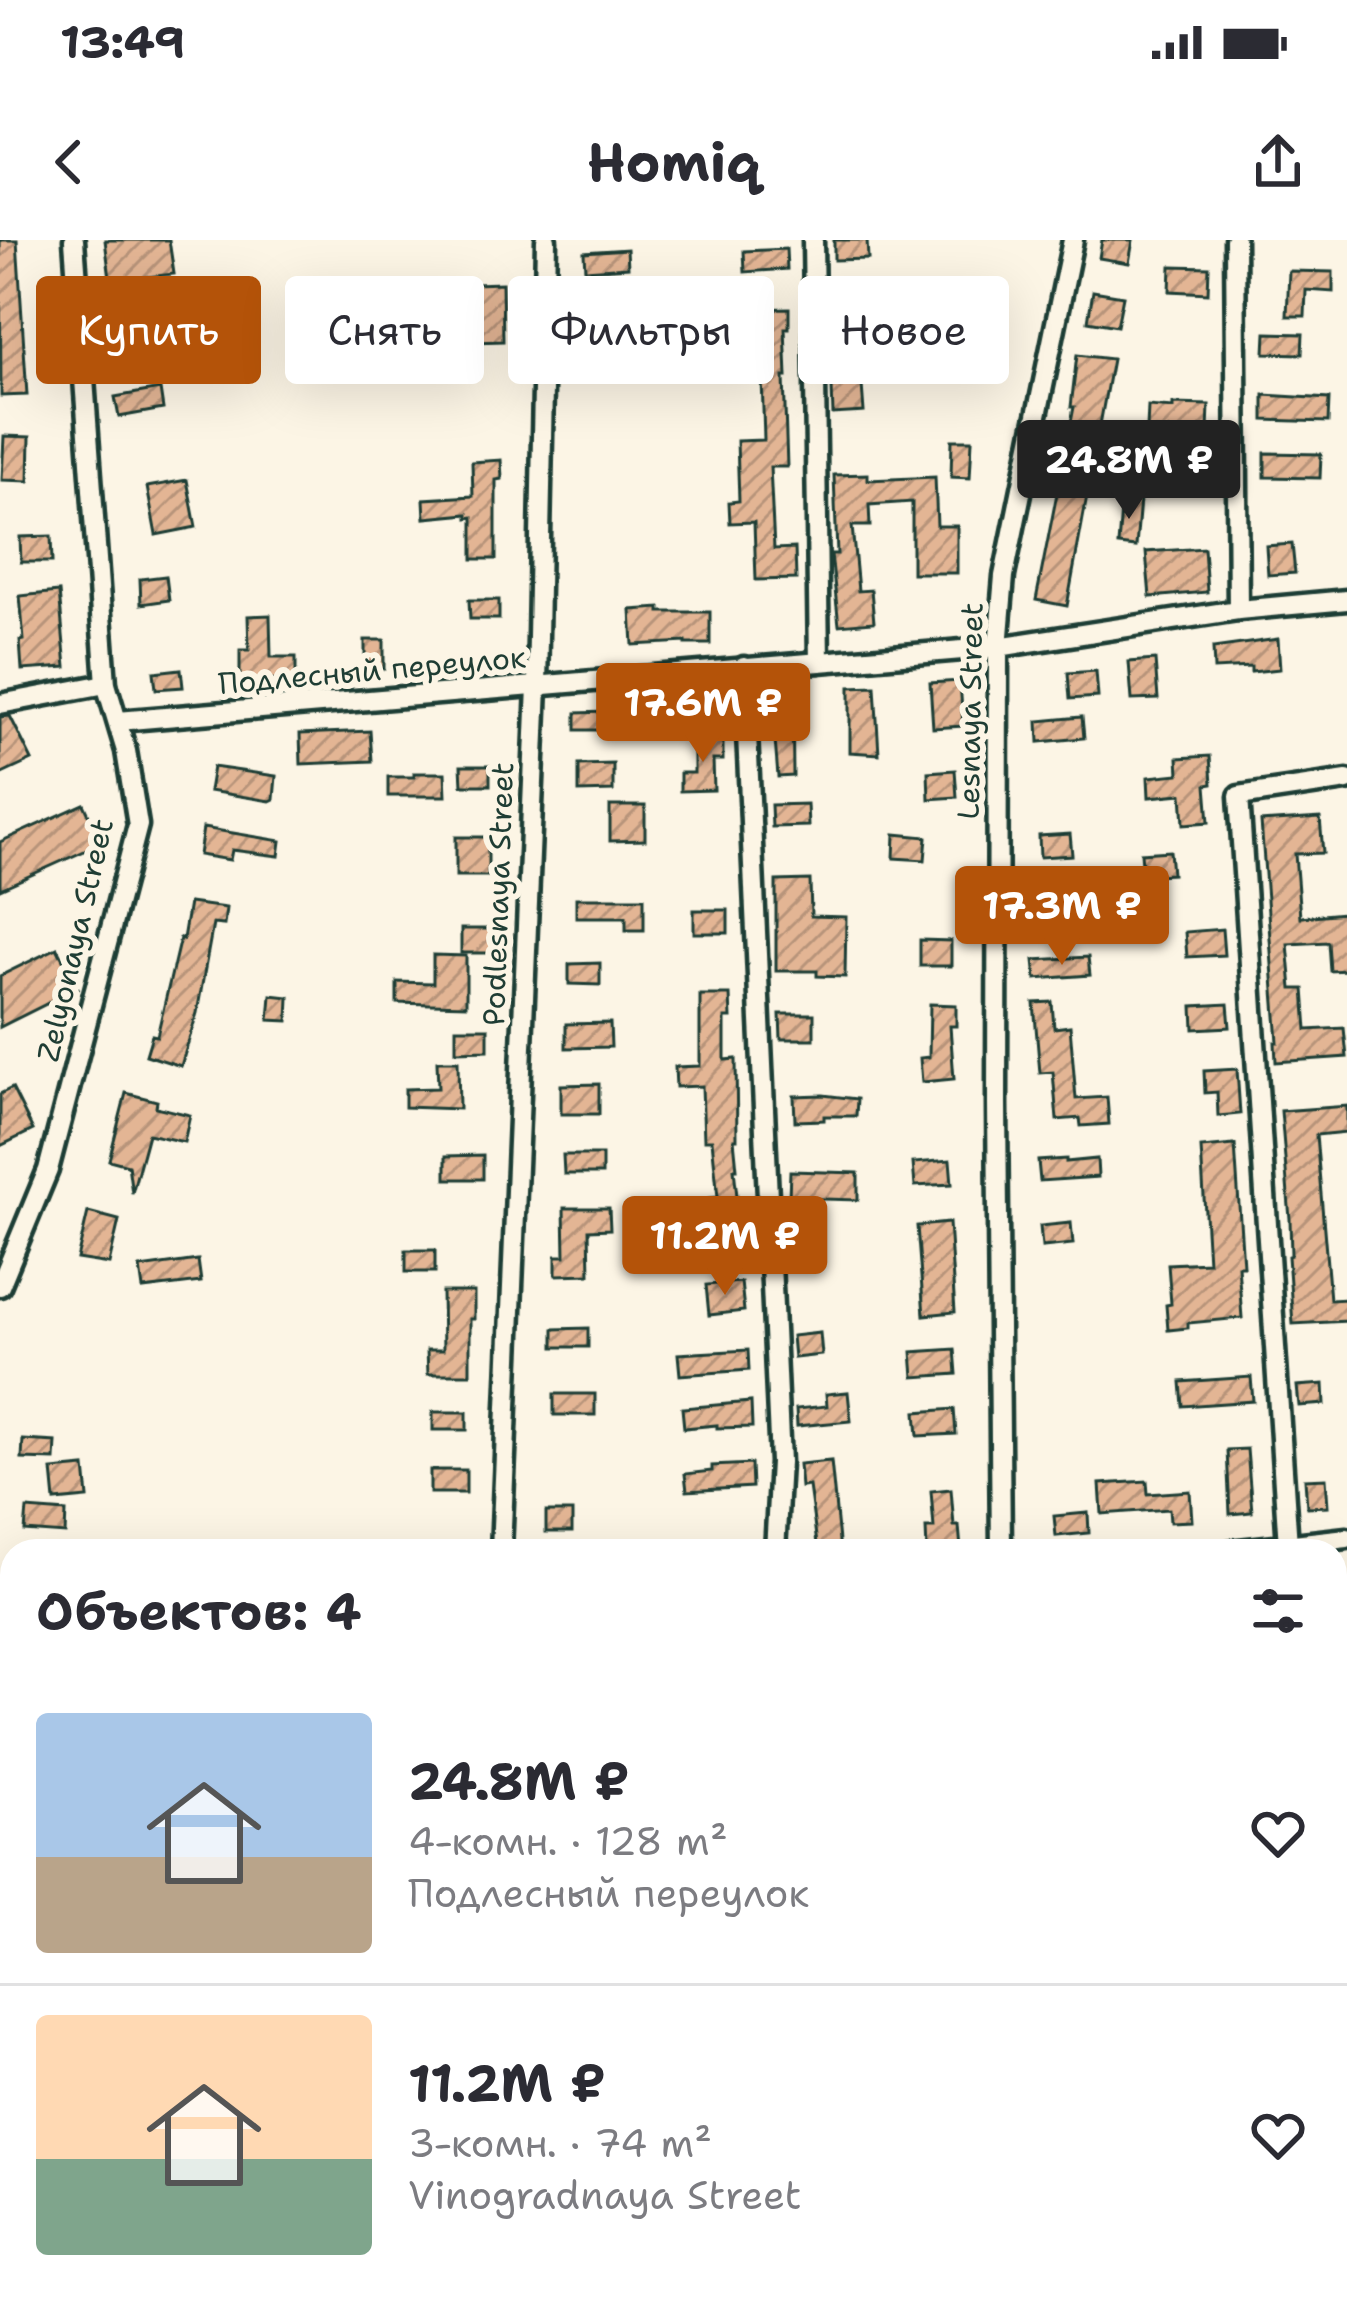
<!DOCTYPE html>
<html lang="ru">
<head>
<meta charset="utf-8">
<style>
  :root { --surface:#fff; --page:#f2f2f3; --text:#2b2b33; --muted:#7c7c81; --line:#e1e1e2; --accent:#b45309 }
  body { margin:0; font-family:"Shantell Sans",sans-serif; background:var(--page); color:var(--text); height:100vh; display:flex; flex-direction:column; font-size:45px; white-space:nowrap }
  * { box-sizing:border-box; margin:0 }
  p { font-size:39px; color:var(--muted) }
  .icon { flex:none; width:66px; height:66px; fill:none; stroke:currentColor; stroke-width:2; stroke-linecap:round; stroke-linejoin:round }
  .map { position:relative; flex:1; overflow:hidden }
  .panel { position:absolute; left:0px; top:1299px; width:1347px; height:771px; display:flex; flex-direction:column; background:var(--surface); border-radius:36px 36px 0 0; box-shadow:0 12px 48px #0002 }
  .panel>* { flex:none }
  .hud { position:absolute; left:36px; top:36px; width:1275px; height:108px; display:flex; gap:24px }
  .price { position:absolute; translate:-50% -102px; padding:0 27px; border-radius:12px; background:var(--accent); color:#fff; font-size:39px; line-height:78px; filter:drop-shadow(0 3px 6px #0008) }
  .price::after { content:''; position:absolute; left:50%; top:72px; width:36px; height:27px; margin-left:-18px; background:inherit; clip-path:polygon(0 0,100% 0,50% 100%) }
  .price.active { background:#222; color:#fff }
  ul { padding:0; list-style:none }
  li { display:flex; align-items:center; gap:36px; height:300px; padding:0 36px }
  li+li { border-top:3px solid var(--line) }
  li span { display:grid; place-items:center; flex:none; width:336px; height:240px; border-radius:12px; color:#555 }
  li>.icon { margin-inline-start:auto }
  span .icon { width:144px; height:144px; fill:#fffc; stroke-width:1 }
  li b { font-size:51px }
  h2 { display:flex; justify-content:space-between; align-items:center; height:144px; padding:0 36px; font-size:51px }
  .tag { padding:0 42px; border-radius:12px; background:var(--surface); box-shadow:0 12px 48px #0002; font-size:42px; line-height:108px }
  .tag.active { background:var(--accent); color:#fff }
  .status { display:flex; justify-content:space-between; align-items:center; height:84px; padding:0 60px; background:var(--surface); direction:ltr }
  .status svg { height:33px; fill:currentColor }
  header { display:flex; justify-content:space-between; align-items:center; height:156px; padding:0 36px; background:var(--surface); font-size:54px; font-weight:700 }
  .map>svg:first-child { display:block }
  .building { fill:url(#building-hatch); stroke:#1f3d34; stroke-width:3 }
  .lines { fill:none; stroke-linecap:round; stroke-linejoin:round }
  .street-casing { stroke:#1f3d34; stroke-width:27 }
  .street { stroke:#fcf5e5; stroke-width:18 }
  .labels { text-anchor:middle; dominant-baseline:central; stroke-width:12; stroke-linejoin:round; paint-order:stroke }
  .street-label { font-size:30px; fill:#1f3d34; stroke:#fcf5e5 }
</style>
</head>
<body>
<div class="status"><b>13:49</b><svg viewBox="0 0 49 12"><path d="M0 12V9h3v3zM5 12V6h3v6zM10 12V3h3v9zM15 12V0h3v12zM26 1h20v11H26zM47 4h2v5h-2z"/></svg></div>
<header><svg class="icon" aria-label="back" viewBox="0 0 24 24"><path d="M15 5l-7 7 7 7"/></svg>Homiq<svg class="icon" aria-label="share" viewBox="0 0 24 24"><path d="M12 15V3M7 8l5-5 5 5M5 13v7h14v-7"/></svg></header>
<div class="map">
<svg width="1347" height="2068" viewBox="0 0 1347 2068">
  <defs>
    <pattern id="building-hatch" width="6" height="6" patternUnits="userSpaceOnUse" patternTransform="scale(3)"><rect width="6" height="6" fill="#e3b594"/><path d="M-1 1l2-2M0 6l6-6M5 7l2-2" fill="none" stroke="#b7947a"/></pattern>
  </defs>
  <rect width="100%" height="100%" fill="#fcf5e5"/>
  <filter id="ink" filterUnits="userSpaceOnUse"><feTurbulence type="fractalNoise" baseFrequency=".00833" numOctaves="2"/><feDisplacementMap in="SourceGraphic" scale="24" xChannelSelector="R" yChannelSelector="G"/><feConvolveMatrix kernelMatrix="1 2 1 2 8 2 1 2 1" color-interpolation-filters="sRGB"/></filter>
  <g filter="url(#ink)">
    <g class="building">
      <polygon points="0,0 17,0 27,155 1,156"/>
      <polygon points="105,0 169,0 174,34 146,37 151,77 181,72 184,91 118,99"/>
      <polygon points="834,0 867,0 868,19 834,20"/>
      <polygon points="1102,0 1133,0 1129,23 1099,18"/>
      <polygon points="627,9 628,27 585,30 584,12"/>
      <polygon points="786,9 787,29 745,32 744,11"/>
      <polygon points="1171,26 1209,27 1208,53 1170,51"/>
      <polygon points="1289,31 1333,32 1333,52 1306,50 1305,76 1287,76"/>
      <polygon points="502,43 503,101 473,102 473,44"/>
      <polygon points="933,49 966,51 965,74 931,71"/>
      <polygon points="1093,51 1123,56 1117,86 1088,81"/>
      <polygon points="865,55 865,58 893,56 895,78 834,83 833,56"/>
      <polygon points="789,68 789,88 785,88 787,137 784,137 787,227 770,227 774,309 795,308 796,339 756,340 754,282 730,283 729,262 739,261 737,201 764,200 762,138 755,138 752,69"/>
      <polygon points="967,80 983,81 981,140 934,138 936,107 964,108"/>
      <polygon points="1266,93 1303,94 1302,114 1265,113"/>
      <polygon points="622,103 625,122 597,127 594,107"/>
      <polygon points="1077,115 1112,119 1067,366 1036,360 1074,167 1071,167"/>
      <polygon points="862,145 864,172 833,174 832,147"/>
      <polygon points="160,149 163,169 119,177 115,157"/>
      <polygon points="1264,155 1329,159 1328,182 1264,180"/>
      <polygon points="1173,164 1209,165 1208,191 1147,189 1148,166 1173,168"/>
      <polygon points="1138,193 1161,196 1156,229 1134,225"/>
      <polygon points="4,196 30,197 29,241 2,240"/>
      <polygon points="952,200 972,200 970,238 951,237"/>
      <polygon points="1265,213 1321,214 1320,238 1265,237"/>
      <polygon points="501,220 502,239 496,240 496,319 473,319 473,277 468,278 468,274 425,278 424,259 473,256 472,222"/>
      <polygon points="868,234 868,240 935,237 937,286 957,286 957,333 912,333 912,262 869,265 870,286 852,286 858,351 871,350 874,382 839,385 831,314 837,314 834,235"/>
      <polygon points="187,240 196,287 156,295 147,247"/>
      <polygon points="1122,257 1140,259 1136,307 1118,305"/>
      <polygon points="51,296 52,322 21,322 20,297"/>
      <polygon points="1292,304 1295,333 1268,335 1266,306"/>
      <polygon points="1204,308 1207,352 1150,357 1146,312"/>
      <polygon points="166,336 169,360 141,364 140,339"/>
      <polygon points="59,352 66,427 22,430 20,401 24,400 20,356"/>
      <polygon points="469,360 499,360 499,379 470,379"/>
      <polygon points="660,368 660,372 710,372 710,404 686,404 686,402 633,405 631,370"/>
      <polygon points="270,375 271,417 296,417 296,439 240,440 240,410 249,410 248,376"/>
      <polygon points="1278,399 1280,429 1251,432 1251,427 1214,429 1213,408"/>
      <rect x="365" y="400" width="19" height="29"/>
      <polygon points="1155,420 1158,459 1132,460 1129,422"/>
      <polygon points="181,429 183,447 156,449 154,432"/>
      <polygon points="1096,431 1098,457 1070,459 1068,433"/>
      <polygon points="960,441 963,486 933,488 930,443"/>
      <polygon points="875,446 879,514 850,512 850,447"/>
      <polygon points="792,449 793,536 778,537 771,450"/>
      <polygon points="606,472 606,490 576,490 576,473"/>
      <polygon points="10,476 32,520 0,535 0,477"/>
      <polygon points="1082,477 1084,498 1039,502 1038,481"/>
      <polygon points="370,491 372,521 301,524 300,494"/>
      <polygon points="694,498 723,498 723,520 713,520 714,550 680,551 680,533 694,533"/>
      <polygon points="1210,516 1212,544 1206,545 1209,582 1184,584 1182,554 1149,557 1148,537 1179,534 1178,518"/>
      <polygon points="613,524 613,551 579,552 579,525"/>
      <polygon points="461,526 490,526 490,545 462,545"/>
      <polygon points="213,527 276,536 274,559 270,561 209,551"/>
      <polygon points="955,530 957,557 929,559 928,532"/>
      <polygon points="414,533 445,533 446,556 388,556 388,537 414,537"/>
      <polygon points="84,564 102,603 0,649 0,602"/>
      <polygon points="807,564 808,586 772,587 771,565"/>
      <polygon points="610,566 645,566 645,600 610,601"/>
      <polygon points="1320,578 1323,613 1295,614 1300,677 1345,673 1347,730 1330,731 1328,702 1288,704 1292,749 1304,749 1307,790 1344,788 1347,817 1276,822 1275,802 1278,802 1261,582"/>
      <polygon points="203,588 281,601 279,616 232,610 230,620 199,615"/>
      <polygon points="895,594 927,597 925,620 894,618"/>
      <polygon points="1070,594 1072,615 1040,617 1039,596"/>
      <rect x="456" y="597" width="32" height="39"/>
      <polygon points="1170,611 1172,634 1143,636 1141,613"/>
      <polygon points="810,640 811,676 846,677 845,737 817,736 817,731 776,731 776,641"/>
      <polygon points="576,658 644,658 644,690 626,690 626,677 576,677"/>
      <polygon points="1065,661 1067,685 1036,687 1034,664"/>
      <polygon points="189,663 226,668 224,685 213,684 197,773 181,826 146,815 152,795 157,796 180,698 183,699"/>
      <rect x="694" y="670" width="34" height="23"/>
      <polygon points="461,689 491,689 492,713 461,713"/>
      <polygon points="1222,689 1224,715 1187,717 1185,692"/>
      <polygon points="920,700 951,701 951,726 920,726"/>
      <polygon points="57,708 78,748 0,787 0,736"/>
      <polygon points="433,715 466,716 466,765 397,763 397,742 433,743"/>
      <polygon points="1088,717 1090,735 1036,739 1034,720"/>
      <polygon points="600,723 600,745 569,744 569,724"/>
      <polygon points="271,755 289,757 288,781 269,780"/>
      <polygon points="700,755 730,755 731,778 725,778 725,820 736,819 737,899 734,899 737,929 734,929 740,983 712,986 709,958 718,957 712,900 704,900 702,846 676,847 675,827 700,826"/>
      <polygon points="1052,762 1054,788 1070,786 1076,859 1107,857 1109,884 1081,886 1080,878 1057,880 1053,832 1040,833 1034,763"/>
      <polygon points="930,764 956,765 956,786 950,786 954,839 922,842 920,818 929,817"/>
      <polygon points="1228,764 1230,787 1194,789 1193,766"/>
      <polygon points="780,774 814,774 814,799 781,799"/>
      <polygon points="610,783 611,807 566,808 566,784"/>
      <polygon points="456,788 488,788 488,810 456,811"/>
      <polygon points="437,821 458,821 459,869 405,867 405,849 438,848"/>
      <polygon points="1237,829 1240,874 1218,876 1217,852 1205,853 1204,831"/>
      <polygon points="599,844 599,874 561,874 561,845"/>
      <polygon points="12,848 33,890 0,906 0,854"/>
      <polygon points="126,853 157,861 156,867 190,875 184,902 148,894 132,953 128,925 109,920"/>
      <polygon points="823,855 857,859 856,876 824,876 824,880 795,881 794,856"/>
      <polygon points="1347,866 1347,892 1316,895 1330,1060 1347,1059 1347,1081 1293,1084 1288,1016 1291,1015 1290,979 1281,871"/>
      <polygon points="1235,905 1243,1026 1238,1026 1242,1078 1188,1083 1188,1088 1168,1090 1166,1065 1171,1064 1168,1024 1208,1022 1201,908"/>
      <polygon points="483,915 483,939 446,939 446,916"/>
      <polygon points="563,915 602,915 602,934 564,934"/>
      <polygon points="1066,919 1066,922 1097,919 1098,937 1040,941 1038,921"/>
      <polygon points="950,920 952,944 915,946 913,923"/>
      <polygon points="790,931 858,933 858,960 789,958"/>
      <polygon points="564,968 609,968 610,989 589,990 590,1034 556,1035 556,1016 565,1016"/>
      <polygon points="88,972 119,980 109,1024 77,1019"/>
      <polygon points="949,983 955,1072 924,1075 917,986"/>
      <polygon points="1071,983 1073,1004 1042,1007 1040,986"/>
      <polygon points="813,1007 814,1029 788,1030 787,1008"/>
      <rect x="406" y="1010" width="29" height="22"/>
      <polygon points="198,1020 201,1042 143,1049 140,1028"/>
      <polygon points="741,1042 744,1071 709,1075 706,1045"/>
      <polygon points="442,1052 474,1052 474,1079 470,1079 470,1134 428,1134 427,1110 443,1110"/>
      <polygon points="588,1088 588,1107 554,1107 554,1089"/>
      <polygon points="820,1093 822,1115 794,1118 792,1096"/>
      <polygon points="955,1109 957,1134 914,1137 912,1112"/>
      <polygon points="748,1110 749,1130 680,1135 678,1114"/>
      <polygon points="1251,1137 1253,1161 1183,1166 1181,1142"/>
      <polygon points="1324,1144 1325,1164 1299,1166 1297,1146"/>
      <polygon points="848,1152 851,1181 797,1186 796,1169 827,1166 826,1154"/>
      <rect x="554" y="1154" width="41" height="21"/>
      <polygon points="751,1162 752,1187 717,1188 717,1185 684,1188 682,1168"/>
      <polygon points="954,1169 956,1194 918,1196 916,1172"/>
      <rect x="433" y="1172" width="34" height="18"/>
      <polygon points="23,1200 56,1202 55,1220 22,1219"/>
      <polygon points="1247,1209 1252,1272 1230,1274 1227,1210"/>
      <polygon points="831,1221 840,1311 818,1311 809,1246 801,1247 799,1224"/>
      <polygon points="751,1224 752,1247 687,1251 685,1234 712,1231 712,1226"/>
      <polygon points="85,1227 88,1258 55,1261 52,1230"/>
      <rect x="430" y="1230" width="36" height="23"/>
      <polygon points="1326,1238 1328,1266 1307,1267 1305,1239"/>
      <polygon points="1147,1241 1148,1254 1190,1251 1192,1281 1170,1282 1169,1269 1102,1274 1100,1244"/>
      <polygon points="951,1249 954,1286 959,1286 961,1309 927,1311 926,1288 934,1288 931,1251"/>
      <polygon points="27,1269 66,1272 65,1294 25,1291"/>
      <rect x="546" y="1272" width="26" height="20"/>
      <polygon points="1088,1273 1089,1293 1056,1296 1054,1276"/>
    </g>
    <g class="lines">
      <defs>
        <g id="street">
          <polyline points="813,0 819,422"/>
          <polyline points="1235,0 1238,370"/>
          <polyline points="744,427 780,1222 775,1311"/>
          <polyline points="0,464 106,444"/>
          <polyline points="118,481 998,407 1238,370 1347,360"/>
          <polyline points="0,1046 48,930 138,585 126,511 106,444 74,0"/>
          <polyline points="1288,1306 1239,556 1347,540"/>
          <polyline points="501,1311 537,446 546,0"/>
          <polyline points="1001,1311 997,864 998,407 1004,336 1073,0"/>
          <polyline points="1230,1311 1347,1298"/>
          <polyline points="0,1469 12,1467"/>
          <polyline points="1335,1506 1347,1506"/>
          <polyline points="1018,2058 1018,2068"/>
          <polyline points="166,2068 166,2058"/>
          <polyline points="441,2068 442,2058"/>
          <polyline points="760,2068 760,2058"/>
          <polyline points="1239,2068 1240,2058"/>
        </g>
      </defs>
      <use href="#street" class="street-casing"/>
      <use href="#street" class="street"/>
    </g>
  </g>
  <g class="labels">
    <g class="street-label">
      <text transform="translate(372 430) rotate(-5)">Подлесный переулок</text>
      <text transform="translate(970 471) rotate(-89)">Lesnaya Street</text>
      <text transform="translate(498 654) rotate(-88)">Podlesnaya Street</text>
      <text transform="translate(75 700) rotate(-77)">Zelyonaya Street</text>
    </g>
  </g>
</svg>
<b class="price active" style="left:1129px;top:282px">24.8M ₽</b>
<b class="price" style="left:703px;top:525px">17.6M ₽</b>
<b class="price" style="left:1062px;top:728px">17.3M ₽</b>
<b class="price" style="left:725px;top:1058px">11.2M ₽</b>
<div class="hud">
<a class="tag active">Купить</a>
<a class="tag">Снять</a>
<a class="tag">Фильтры</a>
<a class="tag">Новое</a>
</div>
<section class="panel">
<h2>Объектов: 4<svg class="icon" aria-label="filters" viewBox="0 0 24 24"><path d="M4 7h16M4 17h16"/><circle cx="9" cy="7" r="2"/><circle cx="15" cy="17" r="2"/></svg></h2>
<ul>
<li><span style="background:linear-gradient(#a9c7e8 60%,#b9a48a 0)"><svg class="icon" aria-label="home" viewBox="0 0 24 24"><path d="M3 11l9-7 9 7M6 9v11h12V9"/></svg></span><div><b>24.8M ₽</b><p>4-комн. · 128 m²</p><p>Подлесный переулок</p></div><svg class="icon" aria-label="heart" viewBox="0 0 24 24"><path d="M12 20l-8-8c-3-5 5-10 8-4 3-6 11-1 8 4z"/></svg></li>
<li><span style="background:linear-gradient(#ffd9b3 60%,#7fa58c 0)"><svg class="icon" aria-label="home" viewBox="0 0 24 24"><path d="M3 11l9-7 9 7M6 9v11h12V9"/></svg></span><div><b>11.2M ₽</b><p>3-комн. · 74 m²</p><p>Vinogradnaya Street</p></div><svg class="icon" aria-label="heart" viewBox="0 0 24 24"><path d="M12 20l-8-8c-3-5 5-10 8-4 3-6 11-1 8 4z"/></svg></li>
</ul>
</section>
</div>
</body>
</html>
